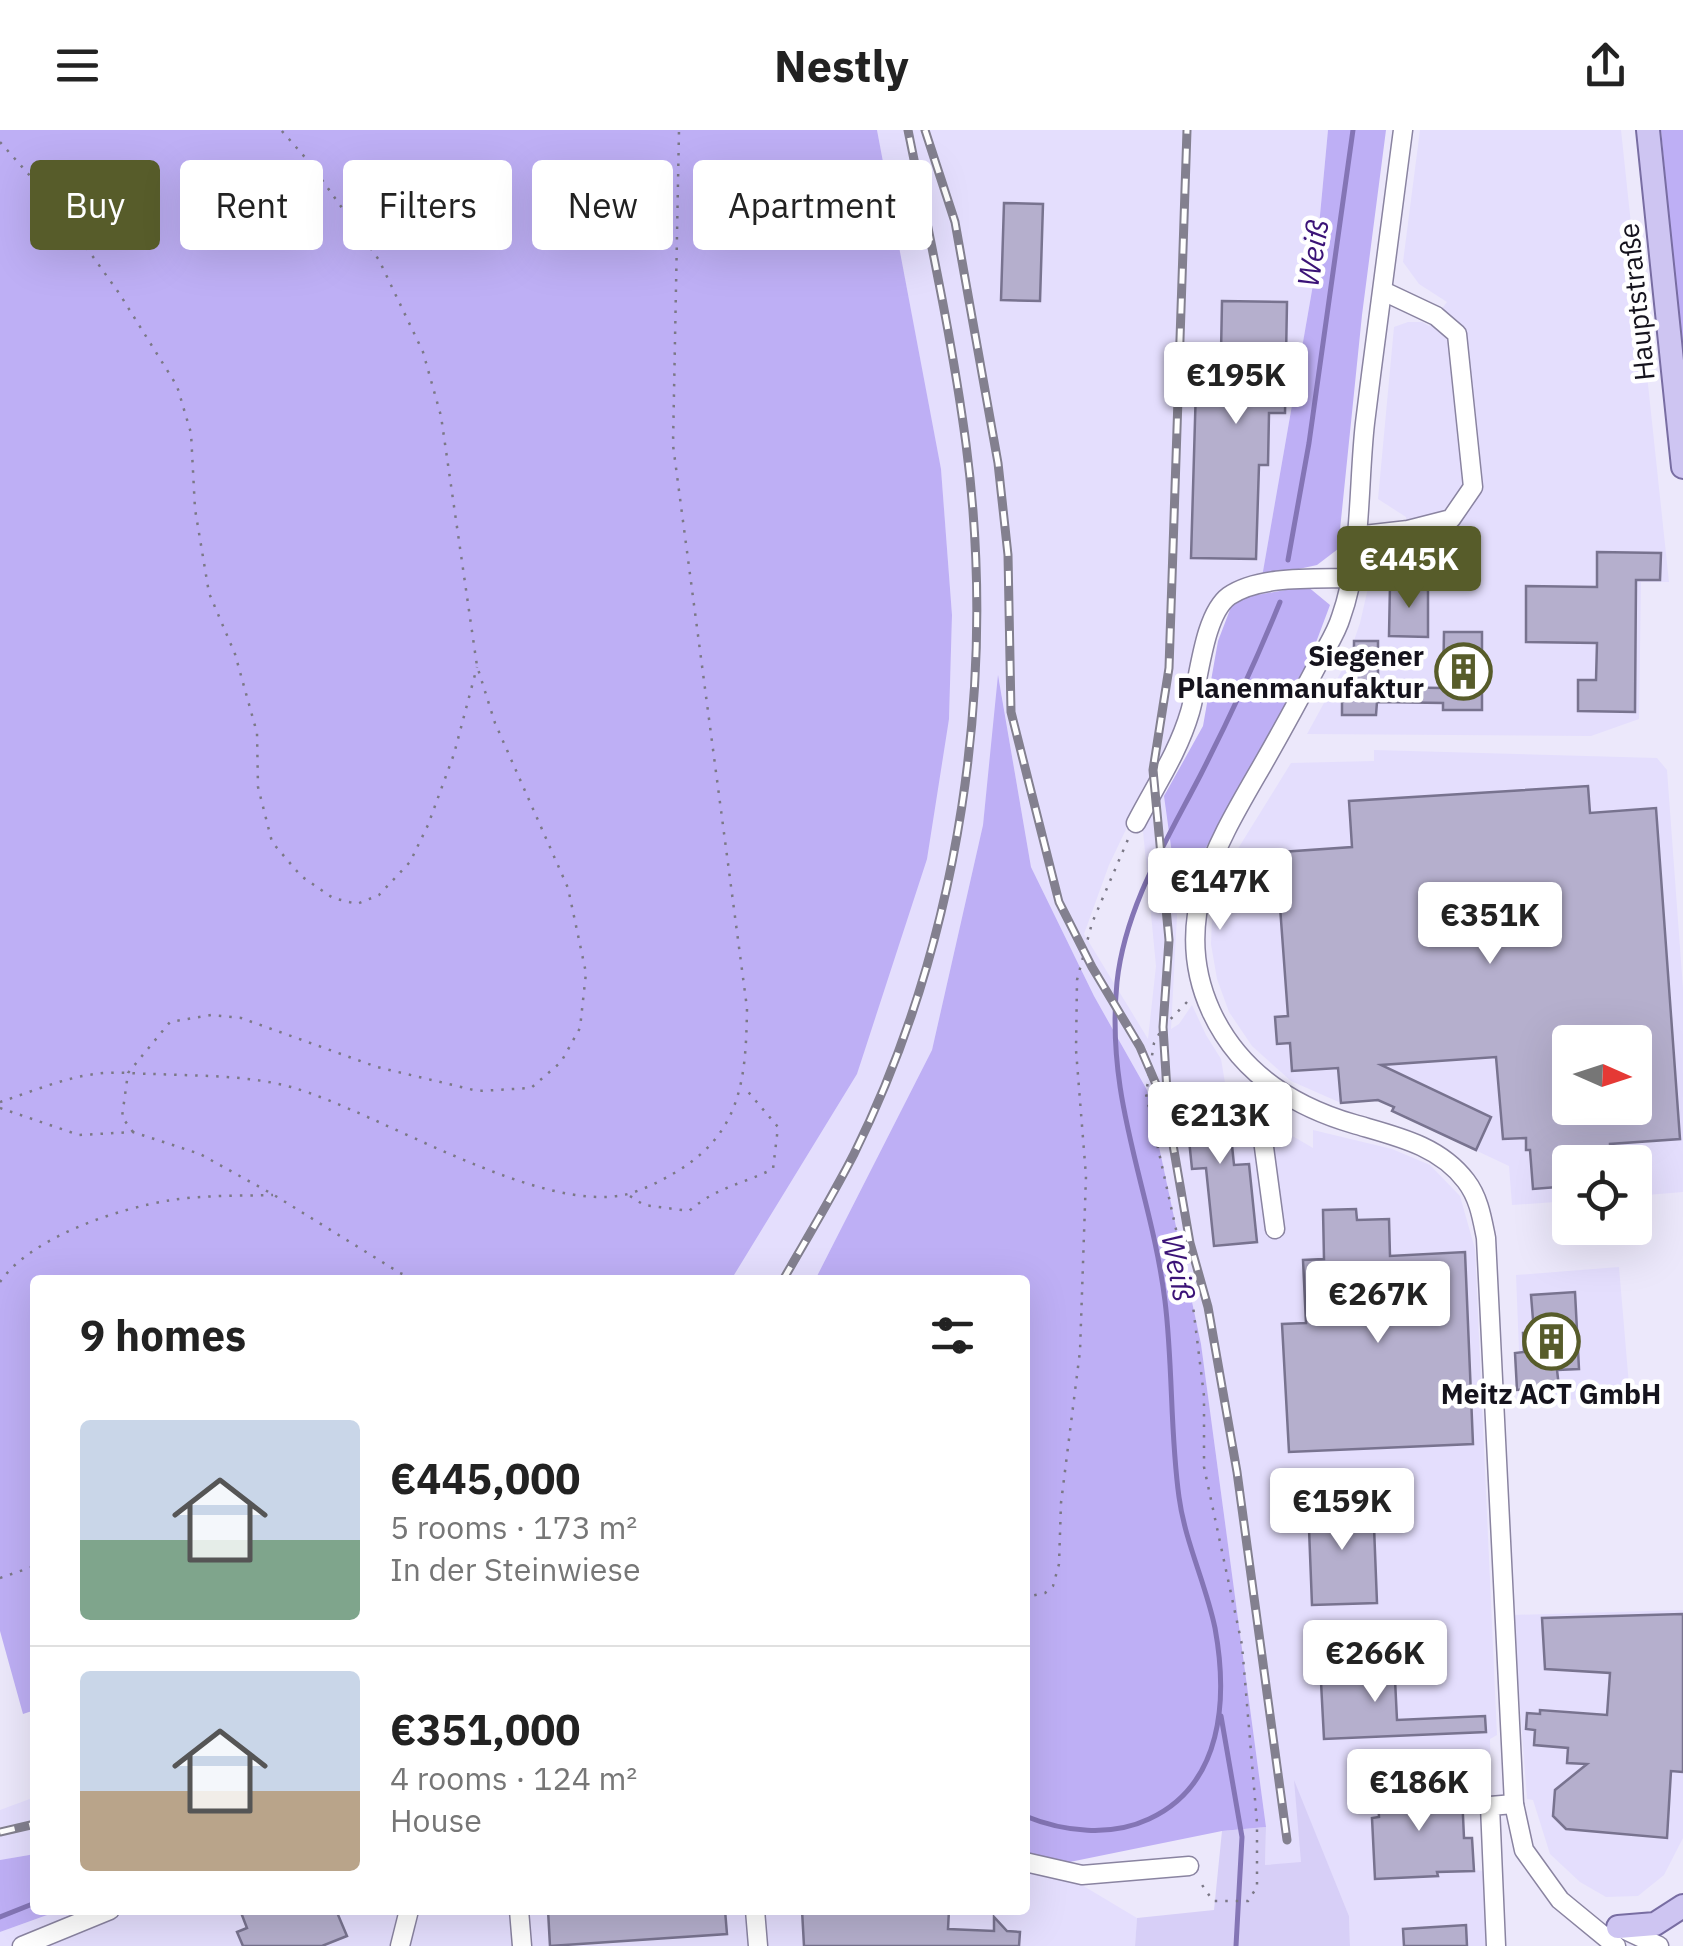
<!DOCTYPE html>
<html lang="en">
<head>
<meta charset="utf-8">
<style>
  :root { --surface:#fff; --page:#f6f6f6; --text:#222; --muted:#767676; --line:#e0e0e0; --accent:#575c2a }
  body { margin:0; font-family:"IBM Plex Sans",sans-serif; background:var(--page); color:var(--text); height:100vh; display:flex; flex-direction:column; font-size:38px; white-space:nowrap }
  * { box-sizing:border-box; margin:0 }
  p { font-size:32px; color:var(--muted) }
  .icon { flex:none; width:55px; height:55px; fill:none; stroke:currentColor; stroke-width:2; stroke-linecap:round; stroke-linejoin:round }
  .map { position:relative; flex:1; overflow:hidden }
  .panel { position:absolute; left:30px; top:1145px; width:1000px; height:640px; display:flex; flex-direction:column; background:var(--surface); border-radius:10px; box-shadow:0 10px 40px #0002 }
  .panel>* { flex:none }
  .top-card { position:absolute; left:30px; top:30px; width:1000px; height:90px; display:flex; gap:20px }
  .needle { width:65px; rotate:93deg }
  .fabs { position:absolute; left:1552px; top:895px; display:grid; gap:20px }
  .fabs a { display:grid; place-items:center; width:100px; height:100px; border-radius:10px; background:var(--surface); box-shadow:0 10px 40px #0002; font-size:50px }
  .price { position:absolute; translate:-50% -85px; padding:0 22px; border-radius:10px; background:#fff; color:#222; font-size:32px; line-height:65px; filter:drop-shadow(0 2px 5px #0008) }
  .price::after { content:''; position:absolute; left:50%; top:60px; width:30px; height:22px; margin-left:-15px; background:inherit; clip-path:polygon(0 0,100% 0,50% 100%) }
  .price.current { background:var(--accent); color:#fff }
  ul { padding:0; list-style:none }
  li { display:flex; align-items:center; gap:30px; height:250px; padding:0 50px }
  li+li { border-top:2px solid var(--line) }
  li span { display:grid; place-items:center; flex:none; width:280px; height:200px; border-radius:10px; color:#555 }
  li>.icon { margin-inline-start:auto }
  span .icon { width:120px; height:120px; fill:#fffc; stroke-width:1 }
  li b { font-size:42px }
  h2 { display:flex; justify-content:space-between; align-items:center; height:120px; padding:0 50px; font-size:42px }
  .chip { padding:0 35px; border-radius:10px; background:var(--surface); box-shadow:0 10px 40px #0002; font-size:35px; line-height:90px }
  .chip.current { background:var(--accent); color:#fff }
  header { display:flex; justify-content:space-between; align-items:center; height:130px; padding:0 50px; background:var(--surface); font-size:45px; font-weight:800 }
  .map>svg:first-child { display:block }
  .built { fill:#e4defd; fill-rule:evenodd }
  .green { fill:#d7cff7 }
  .forest { fill:#beaff5 }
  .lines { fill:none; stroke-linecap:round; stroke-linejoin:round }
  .stream { stroke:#8475b5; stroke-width:5 }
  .building { fill:#b5afcd; stroke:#78738f; stroke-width:2.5; fill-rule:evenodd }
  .minor-casing { stroke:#8a84a1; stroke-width:21 }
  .major-casing { stroke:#786da2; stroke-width:26 }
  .path { stroke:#7b7886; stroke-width:2.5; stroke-dasharray:2.5 8; stroke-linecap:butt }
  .minor { stroke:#fff; stroke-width:18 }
  .major { stroke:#cec5f2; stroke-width:22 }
  .rail-casing { stroke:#83808f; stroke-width:9 }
  .rail { stroke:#fff; stroke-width:5; stroke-dasharray:15; stroke-linecap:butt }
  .labels { text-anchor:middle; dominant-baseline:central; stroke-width:9; stroke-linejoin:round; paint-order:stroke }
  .street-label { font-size:28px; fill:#15131d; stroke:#fff }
  .poi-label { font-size:28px; font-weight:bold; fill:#15131d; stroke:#fff; text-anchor:end }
  .water-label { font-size:30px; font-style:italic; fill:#3b1377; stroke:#fff }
</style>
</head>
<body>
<header><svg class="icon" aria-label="menu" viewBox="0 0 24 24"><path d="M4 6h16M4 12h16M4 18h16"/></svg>Nestly<svg class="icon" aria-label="share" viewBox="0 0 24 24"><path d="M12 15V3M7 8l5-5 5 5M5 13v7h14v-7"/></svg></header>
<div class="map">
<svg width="1683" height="1816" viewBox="0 0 1683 1816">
  <rect width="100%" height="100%" fill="#ece8fb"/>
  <g class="built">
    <path d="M877 0H1328L1314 149 1262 447 1227 458 1210 475 1197 507 1191 564 1163 641 1178 767 1171 899 1179 894 1192 875 1206 905 1221 929 1225 953 1265 990 1313 1018V1000L1392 1019 1430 1035 1460 1066 1475 1119 1497 1605 1490 1609 1491 1655 1461 1657 1464 1708H1472L1474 1740 1484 1741 1488 1816H1350L1349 1786 1295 1654 1302 1733 1265 1735 1266 1697 1201 1214 1147 960 1094 866 1031 737 999 550 983 695 932 920 815 1150H731L857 944 949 589 952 485 941 340ZM1140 670 1156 836 1148 909 1084 804 1109 735Z"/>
    <polygon points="1420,0 1621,0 1669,452 1641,452 1639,589 1591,606 1307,604 1347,531 1360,493 1373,436 1411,416 1406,387 1378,369 1394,197 1408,192 1422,192 1429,196 1447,172 1419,154 1403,132"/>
    <path d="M1374 620 1657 628 1667 640 1683 859V1062L1635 1066V1032H1570V1071L1512 1075 1509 1036 1392 981 1393 977 1381 970 1341 973 1291 951 1252 916 1229 882 1217 849 1211 814 1212 786 1221 746 1291 633 1374 631ZM1570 912H1635V978H1570Z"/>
    <polygon points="1619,1137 1630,1267 1521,1272 1516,1145"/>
    <polygon points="1683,1480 1683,1708 1664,1745 1638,1766 1606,1767 1580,1752 1550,1724 1533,1670 1527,1669 1513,1485"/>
    <polygon points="35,1667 35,1724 0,1730 0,1680"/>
    <polygon points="1025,1721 1137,1788 1135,1816 0,1816 0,1802 61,1780 1025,1780"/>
  </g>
  <polygon class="green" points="1294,1650 1349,1786 1350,1816 1135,1816 1137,1788 1214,1780 1222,1701 1266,1697 1265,1735 1301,1732"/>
  <g class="forest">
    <polygon points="0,0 877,0 941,339 952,485 949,589 927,729 857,944 731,1150 35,1150 35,1580 23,1584 0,1501"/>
    <polygon points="1328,0 1386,0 1362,185 1338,419 1317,435 1262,447 1314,149"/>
    <polygon points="1661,0 1683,0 1683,239"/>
    <polygon points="1307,456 1330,475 1305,542 1178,767 1164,666 1203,596 1218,511 1231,477 1246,467"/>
    <polygon points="998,545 1031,737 1094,866 1147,960 1201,1214 1266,1697 1222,1701 1050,1736 1025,1721 1025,1150 815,1150 932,920 983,695"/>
    <polygon points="35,1724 35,1780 61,1780 0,1802 0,1730"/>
  </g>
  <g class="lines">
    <g class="stream">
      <polyline points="1288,430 1309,313 1353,0"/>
      <polyline points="1221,1586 1242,1707 1236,1816"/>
      <path d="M1025 1686C1064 1702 1111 1707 1149 1689 1223 1655 1228 1569 1215 1498 1206 1454 1185 1412 1179 1367 1170 1303 1173 1236 1165 1171 1151 1058 1105 972 1117 852 1125 777 1167 710 1201 644 1230 587 1256 531 1280 472"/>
      <polyline points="0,1787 35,1773"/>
    </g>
  </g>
  <g class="building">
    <polygon points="1004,73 1043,74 1040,171 1001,170"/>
    <polygon points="1222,171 1287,172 1285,283 1269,283 1268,335 1259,335 1256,429 1191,428 1197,222 1221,223"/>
    <polygon points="1597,422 1661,423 1660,450 1636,450 1635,582 1578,581 1578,550 1596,550 1597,513 1526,512 1526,456 1597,457"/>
    <polygon points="1390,455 1428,455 1428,507 1389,506"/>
    <polygon points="1444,502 1482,502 1482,580 1443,580 1443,573 1377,572 1376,585 1342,585 1342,565 1350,565 1349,527 1354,527 1354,511 1378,511 1378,557 1443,558"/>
    <path d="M1588 656 1590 683 1656 678 1680 1009 1610 1014 1611 1032H1570V1056L1533 1059 1530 1020H1526V1008L1503 1009 1496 927 1381 935 1491 987 1476 1020 1392 981 1394 977 1378 970 1341 973 1338 938 1292 941 1290 913 1277 914 1275 887 1288 886 1278 749H1283L1281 722 1352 717 1349 671ZM1570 912H1635V978H1570Z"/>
    <polygon points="1226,957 1234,1035 1249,1034 1257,1112 1214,1116 1206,1038 1192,1039 1184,961"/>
    <polygon points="1356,1079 1357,1090 1389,1089 1390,1126 1465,1122 1473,1314 1289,1322 1282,1194 1306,1193 1303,1130 1324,1129 1323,1080"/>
    <polygon points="1575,1162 1579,1239 1557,1240 1559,1257 1517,1260 1515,1223 1524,1222 1523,1203 1534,1202 1531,1165"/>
    <polygon points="1373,1371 1377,1473 1312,1475 1308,1373"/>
    <polygon points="1683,1484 1683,1642 1671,1641 1667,1708 1566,1699 1553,1686 1555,1660 1587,1634 1567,1633 1568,1618 1534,1615 1535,1600 1526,1599 1527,1583 1540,1584 1540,1580 1607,1585 1610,1543 1545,1539 1542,1488"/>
    <polygon points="1394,1529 1397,1590 1485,1586 1486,1602 1324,1609 1320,1533"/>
    <polygon points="1409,1650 1409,1666 1462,1664 1464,1708 1472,1708 1474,1741 1437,1742 1438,1746 1375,1749 1372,1688 1379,1687 1377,1652"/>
    <polygon points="240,1780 336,1780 347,1806 322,1816 243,1816 237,1802 247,1798"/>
    <polygon points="548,1780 725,1780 727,1804 550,1816"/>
    <polygon points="802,1780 949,1780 948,1799 994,1801 994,1787 1007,1801 1020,1802 1019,1816 804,1816"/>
    <polygon points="1466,1795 1467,1816 1404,1816 1403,1799"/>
  </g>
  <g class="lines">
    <defs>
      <g id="minor">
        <path d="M1403 0C1391 97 1377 195 1365 293 1358 354 1362 429 1341 487 1337 501 1328 515 1321 528 1302 564 1283 599 1263 634 1218 712 1169 789 1211 881 1239 942 1292 976 1354 994 1395 1006 1439 1015 1466 1051 1479 1068 1482 1088 1486 1108L1514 1674 1524 1720 1560 1770 1616 1816"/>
        <polyline points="1355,406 1408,400 1451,389 1473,357 1457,204 1436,186 1383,161"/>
        <path d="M1136 693C1155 656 1178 623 1190 582 1199 552 1203 485 1229 466 1259 445 1316 449 1351 448"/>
        <polyline points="1275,1099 1261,995 1280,963"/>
        <polyline points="1025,1732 1082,1745 1189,1736"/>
        <polyline points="519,1780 522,1816"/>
        <polyline points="755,1780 758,1816"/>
        <polyline points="1619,1797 1659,1816"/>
        <polyline points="22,1816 110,1780"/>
        <polyline points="400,1816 409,1780"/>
        <polyline points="1496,1816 1490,1676 1514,1674"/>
      </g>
      <g id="major">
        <polyline points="1648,0 1683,337"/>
        <polyline points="1618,1797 1655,1794 1683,1776"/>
      </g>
    </defs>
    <use href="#minor" class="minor-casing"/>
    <use href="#major" class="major-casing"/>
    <g class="path">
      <polyline points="0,12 55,74 119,163 177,256 191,303 195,379 209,463 235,524 257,603 258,657 272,712 301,746 333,768 357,774 379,765 410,732 428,695 454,624 477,537"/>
      <polyline points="1187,872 1163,897 1154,913 1146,964 1193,1176 1204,1266 1204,1337 1242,1515 1257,1693 1257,1757 1248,1771 1213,1771 1198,1749"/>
      <path d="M0 972C31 962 63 948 95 944 114 941 136 944 155 944 200 946 247 945 291 957 379 982 540 1086 628 1064 645 1059 661 1051 676 1042 742 1003 746 947 747 878L673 315 679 0"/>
      <polyline points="0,978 79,1005 133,1002 200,1024 274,1065 400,1143 417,1150"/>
      <polyline points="133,1002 122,987 128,943 170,892 211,885 241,888 377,937 478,961 531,958 561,932 580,898 586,843 568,758 495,593 477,536 441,286 423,222 379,130 310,33 281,0"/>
      <path d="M630 1066 644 1075 689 1081C717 1057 740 1055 773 1039L778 997 744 957"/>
      <path d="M0 1152C31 1107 119 1078 172 1070 205 1065 240 1066 273 1065"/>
      <polyline points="0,1448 35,1436"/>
      <polyline points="1025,1462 1031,1466 1045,1463 1053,1456 1059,1434 1061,1373 1080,1221 1086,1046 1076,920 1077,850 1092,793 1129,707"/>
    </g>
    <use href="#minor" class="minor"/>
    <use href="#major" class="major"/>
    <defs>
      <g id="rail">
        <polyline points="925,0 955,92 998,333 1008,425 1011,582 1059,772 1092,837 1140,917 1167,980 1190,1113 1208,1177 1237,1342 1287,1710"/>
        <polyline points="1167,961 1163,897 1169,810 1153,640 1169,538 1187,0"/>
        <path d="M783 1150C807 1108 832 1067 854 1024 961 808 997 551 966 314 952 208 929 104 908 0"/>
        <polyline points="0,1702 35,1694"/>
      </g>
    </defs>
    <use href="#rail" class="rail-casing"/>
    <use href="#rail" class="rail"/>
  </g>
  <defs>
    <symbol id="building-ring" viewBox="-11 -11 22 22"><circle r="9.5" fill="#fff" stroke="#575c2a" stroke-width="1.5"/><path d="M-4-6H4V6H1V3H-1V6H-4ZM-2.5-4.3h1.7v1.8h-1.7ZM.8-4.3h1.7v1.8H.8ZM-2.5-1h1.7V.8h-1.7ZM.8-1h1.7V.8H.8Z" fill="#575c2a"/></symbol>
  </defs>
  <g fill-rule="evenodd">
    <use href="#building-ring" x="1432" y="510" width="63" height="63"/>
    <use href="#building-ring" x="1520" y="1180" width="63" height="63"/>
  </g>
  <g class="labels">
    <g class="street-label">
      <text transform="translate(1636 172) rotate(-96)">Hauptstraße</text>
    </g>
    <g class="poi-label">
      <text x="1424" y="525">Siegener<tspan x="1424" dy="32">Planenmanufaktur</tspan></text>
      <text x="1551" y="1263" text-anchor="middle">Meitz ACT GmbH</text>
    </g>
    <g class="water-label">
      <text transform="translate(1312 123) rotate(-81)">Weiß</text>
      <text transform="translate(1179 1137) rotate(79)">Weiß</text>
    </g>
  </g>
</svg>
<div class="fabs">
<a><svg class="needle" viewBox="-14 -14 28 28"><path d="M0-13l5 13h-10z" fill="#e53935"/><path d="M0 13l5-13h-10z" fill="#767676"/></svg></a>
<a><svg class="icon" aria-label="locate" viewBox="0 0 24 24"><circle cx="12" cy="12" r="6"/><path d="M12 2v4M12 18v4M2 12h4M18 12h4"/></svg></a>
</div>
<b class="price" style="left:1236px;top:297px">€195K</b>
<b class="price current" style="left:1409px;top:481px">€445K</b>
<b class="price" style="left:1220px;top:803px">€147K</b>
<b class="price" style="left:1490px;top:837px">€351K</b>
<b class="price" style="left:1220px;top:1037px">€213K</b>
<b class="price" style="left:1378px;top:1216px">€267K</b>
<b class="price" style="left:1342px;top:1423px">€159K</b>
<b class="price" style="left:1375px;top:1575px">€266K</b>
<b class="price" style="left:1419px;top:1704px">€186K</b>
<div class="top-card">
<a class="chip current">Buy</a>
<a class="chip">Rent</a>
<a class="chip">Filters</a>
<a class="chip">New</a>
<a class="chip">Apartment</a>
</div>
<section class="panel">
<h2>9 homes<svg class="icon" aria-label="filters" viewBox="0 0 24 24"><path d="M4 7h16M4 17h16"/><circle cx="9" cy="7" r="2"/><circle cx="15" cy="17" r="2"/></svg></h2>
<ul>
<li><span style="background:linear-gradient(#c9d6e8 60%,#7fa58c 0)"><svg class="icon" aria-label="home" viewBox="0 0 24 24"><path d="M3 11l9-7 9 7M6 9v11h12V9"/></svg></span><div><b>€445,000</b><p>5 rooms · 173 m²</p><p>In der Steinwiese</p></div></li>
<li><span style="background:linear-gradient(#c9d6e8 60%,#b9a48a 0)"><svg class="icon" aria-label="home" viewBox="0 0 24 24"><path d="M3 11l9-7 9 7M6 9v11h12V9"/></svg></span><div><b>€351,000</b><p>4 rooms · 124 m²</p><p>House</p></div></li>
</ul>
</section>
</div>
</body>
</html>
